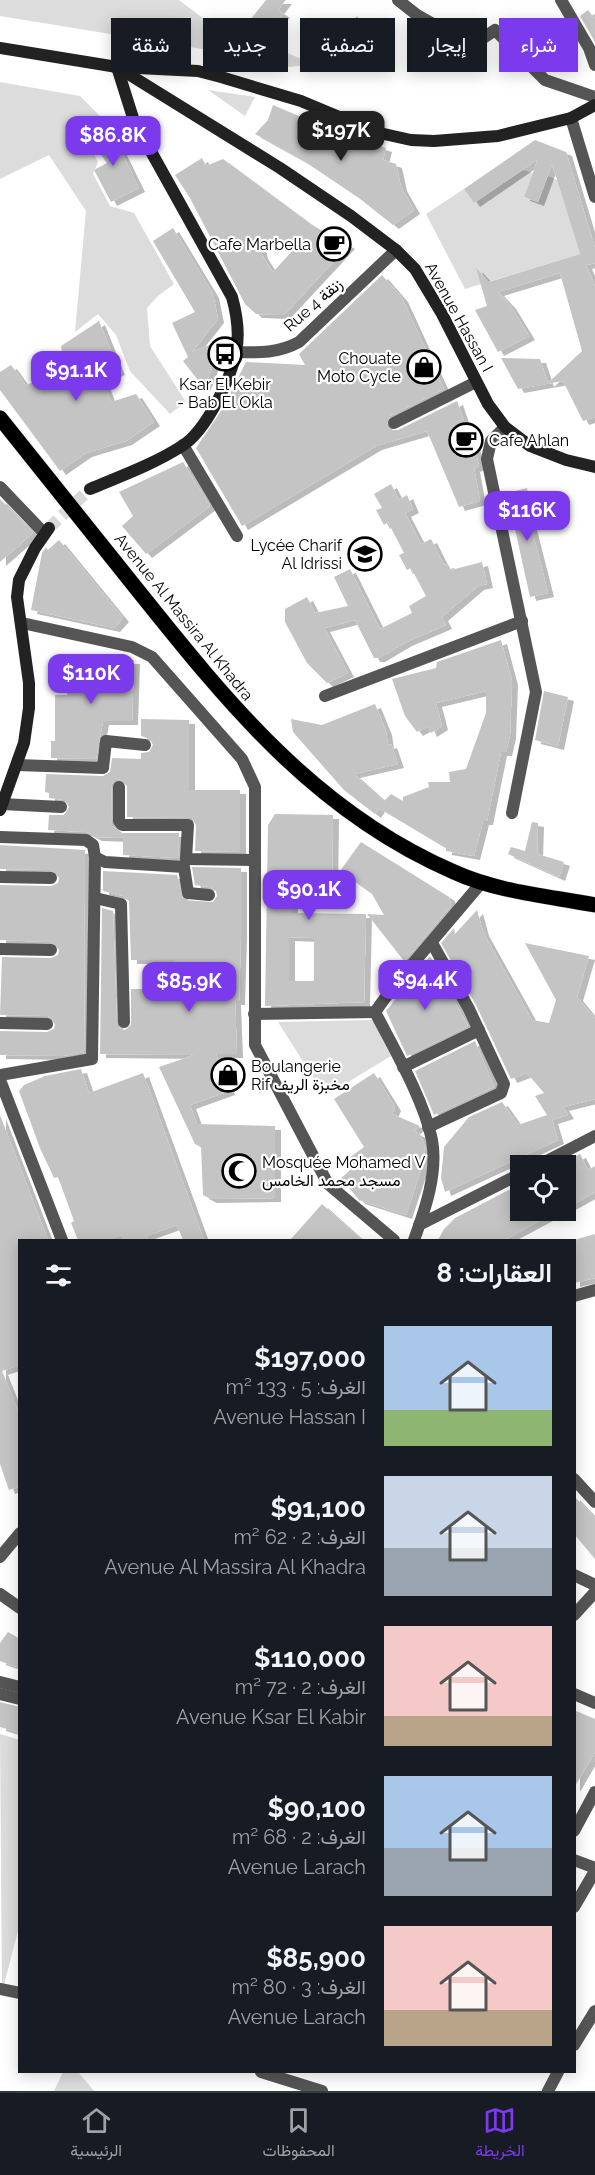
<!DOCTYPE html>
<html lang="ar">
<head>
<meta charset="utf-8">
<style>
  :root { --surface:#171b24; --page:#20242c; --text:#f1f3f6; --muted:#9ea1a6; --line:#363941; --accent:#7c3aed }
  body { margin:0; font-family:Raleway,Vazirmatn,sans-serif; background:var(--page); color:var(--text); direction:rtl; height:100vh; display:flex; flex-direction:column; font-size:22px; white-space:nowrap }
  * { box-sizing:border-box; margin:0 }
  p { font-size:20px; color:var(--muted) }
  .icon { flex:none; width:33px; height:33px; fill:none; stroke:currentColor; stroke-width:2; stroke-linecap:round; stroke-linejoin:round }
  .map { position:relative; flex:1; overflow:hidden; direction:ltr }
  .sheet { position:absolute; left:18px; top:1239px; width:558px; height:834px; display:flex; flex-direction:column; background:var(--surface); border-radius:0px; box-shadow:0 3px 15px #0003; direction:rtl }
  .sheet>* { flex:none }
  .hud { position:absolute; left:18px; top:18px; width:560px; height:54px; direction:rtl; display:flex; gap:12px }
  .fabs { position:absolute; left:510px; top:1155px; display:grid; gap:12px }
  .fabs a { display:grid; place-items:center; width:66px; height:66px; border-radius:0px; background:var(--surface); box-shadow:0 3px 15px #0003; font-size:30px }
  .price { position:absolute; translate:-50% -51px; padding:0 14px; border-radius:12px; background:var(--accent); color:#fff; font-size:20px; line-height:39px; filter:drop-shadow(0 2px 3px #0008) }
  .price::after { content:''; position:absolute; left:50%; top:36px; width:18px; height:14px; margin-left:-9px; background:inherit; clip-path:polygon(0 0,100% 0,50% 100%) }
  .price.active { background:#222; color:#fff }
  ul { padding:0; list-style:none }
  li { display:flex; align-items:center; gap:18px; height:150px; padding:0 24px }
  li span { display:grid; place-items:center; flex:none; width:168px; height:120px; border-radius:0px; color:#555 }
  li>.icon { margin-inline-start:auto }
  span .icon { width:72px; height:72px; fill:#fffc; stroke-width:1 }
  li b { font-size:26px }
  h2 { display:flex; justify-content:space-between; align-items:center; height:72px; padding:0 24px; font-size:26px }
  .tag { padding:0 21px; border-radius:0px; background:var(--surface); box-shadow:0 3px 15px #0003; font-size:21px; line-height:54px }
  .tag.active { background:var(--accent); color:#fff }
  .menu { display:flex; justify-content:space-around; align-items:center; height:84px; border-top:2px solid var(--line); background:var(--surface); font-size:16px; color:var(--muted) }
  .menu a { display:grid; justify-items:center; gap:3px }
  .menu .active { color:var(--accent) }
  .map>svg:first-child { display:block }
  .green { fill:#dcdcdc }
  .building { fill:#c4c4c4; fill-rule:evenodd; filter:url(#shadow) }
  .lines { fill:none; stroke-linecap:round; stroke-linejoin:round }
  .secondary-tunnel { stroke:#d9d9d9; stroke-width:12; stroke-dasharray:12 6; stroke-linecap:butt }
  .primary-casing { stroke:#dbdbdb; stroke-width:16 }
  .street { stroke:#555; stroke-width:12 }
  .secondary { stroke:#222; stroke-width:12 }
  .primary { stroke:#000; stroke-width:15 }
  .labels { text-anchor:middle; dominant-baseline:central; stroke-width:4.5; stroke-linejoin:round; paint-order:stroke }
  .poi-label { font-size:16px; fill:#000; stroke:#fff; text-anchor:end }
  .street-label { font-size:16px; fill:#000; stroke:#fff }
</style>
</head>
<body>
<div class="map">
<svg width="595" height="2091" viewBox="0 0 595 2091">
  <defs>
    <filter id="shadow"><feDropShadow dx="6" dy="4" stdDeviation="0" flood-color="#0004"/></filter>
  </defs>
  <rect width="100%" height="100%" fill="#fff"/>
  <g class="green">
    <polygon points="0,0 179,0 208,22 268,44 312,64 290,67 258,58 0,16"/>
    <polygon points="0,82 80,96 106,122 86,140 98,162 93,174 110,206 134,213 174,284 158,296 147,308 150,346 186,402 170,414 130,371 116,335 98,314 75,332 86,211 49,155 0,179"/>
    <polygon points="208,90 255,97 245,116"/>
    <polygon points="523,170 533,173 524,197 538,202 548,176 557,180 580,254 465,289 426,214 464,189 474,203"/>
    <polygon points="373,1020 391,1056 325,1096 278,1022"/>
    <polygon points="0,1734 20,1740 19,1927 2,1992"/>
    <polygon points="63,2072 78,2072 94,2091 54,2091"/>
  </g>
  <g class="building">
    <polygon points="266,0 286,0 278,10 284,14 267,30 250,20"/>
    <polygon points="588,10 595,19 595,42 580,16"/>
    <polygon points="357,16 368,30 356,43 344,31"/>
    <polygon points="273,105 371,147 373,144 386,148 383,160 396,164 401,187 414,210 393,225 359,198 304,161 255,134 268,120"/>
    <polygon points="110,129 139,188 111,202 94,170 107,163 88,137"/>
    <polygon points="535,140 566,152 595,248 595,263 586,265 595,286 595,417 583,421 563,381 518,389 501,358 540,359 548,383 582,351 560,273 498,292 510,305 529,336 498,352 475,310 487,306 476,268 489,282 580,254 552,164 538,202 524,197 538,159 474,203 464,189"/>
    <path d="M202 158 206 166 223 159 312 225 349 245 284 315 256 314 245 304 190 198 175 175ZM275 236 294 249 273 272 262 255 259 242Z"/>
    <polygon points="173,228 213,294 218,319 192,352 216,342 213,365 204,388 183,361 188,357 172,323 195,312 153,241"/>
    <polygon points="382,275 402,298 444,389 390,416 386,426 390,430 398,430 457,401 469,436 472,436 479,466 474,468 480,501 459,507 427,431 376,446 242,526 196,448 223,408 246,362 305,365 299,354"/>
    <polygon points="99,321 119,371 102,379 111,402 136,394 154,422 126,441 86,453 60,471 0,390 0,372 11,365 26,386 50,371 64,366 61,346"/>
    <polygon points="183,462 210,506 146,554 122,526 133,516 119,492"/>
    <polygon points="391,484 399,500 407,495 413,509 405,513 421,544 431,539 444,565 448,564 451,570 482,562 487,584 478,586 442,617 446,625 406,642 379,658 374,658 355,620 324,628 348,673 327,683 307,663 285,622 285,609 307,597 315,613 348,606 334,577 350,569 380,629 412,613 409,606 426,596 411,568 407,570 399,555 404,553 388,522 384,525 376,510 382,508 374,494"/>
    <polygon points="527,488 532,513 528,514 548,593 530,597 507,493"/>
    <polygon points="0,499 33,533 0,562"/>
    <polygon points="59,540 123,618 114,628 31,610 42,553 46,547 48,550"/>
    <polygon points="501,640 512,681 510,735 506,752 501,752 487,821 483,821 474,856 446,851 446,848 379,808 375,814 344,790 293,732 291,719 322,725 375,704 386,731 388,745 391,744 398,764 354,774 384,801 391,794 403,801 403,797 429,787 428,782 450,782 449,772 466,769 486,713 486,691 436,703 442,726 431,733 428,726 417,732 405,716 392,679 436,668 437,662"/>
    <polygon points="67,659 134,660 132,721 103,721 96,759 51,758 51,741 55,741 55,695 67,695"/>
    <polygon points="544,691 568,697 558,746 535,740"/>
    <polygon points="141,719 189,720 189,790 240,790 240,852 195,851 196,825 192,818 127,817 127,786 120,779 114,780 111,786 112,826 122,833 179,833 178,858 123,855 123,838 96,837 86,832 48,830 49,815 64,815 69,807 65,800 49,798 49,793 45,792 46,774 103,776 110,772 112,758 141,759 141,753 149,752 153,745 150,739 141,736"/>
    <path d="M275 814 333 815 332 889H292V913L366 914 364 1002 265 1006 268 825ZM289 937 314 938V981H289Z"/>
    <polygon points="532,822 538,823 537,854 564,862 559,877 508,854 511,847 525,851"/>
    <polygon points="361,842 449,897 451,906 404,961 367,914 384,915 372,894 340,871"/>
    <polygon points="0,845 85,850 84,1052 63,1056 0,1055 0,1031 47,1032 54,1029 55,1024 48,1016 0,1015 2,957 51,958 58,955 59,950 51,942 0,940 0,885 51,886 58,883 59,878 51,870 0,869"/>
    <polygon points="192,867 241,868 241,935 239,1001 235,1001 237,1054 216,1054 229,1091 190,1105 197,1124 275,1126 275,1198 211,1199 203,1195 201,1147 195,1144 159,1067 194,1055 100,1054 102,908 113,911 117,1027 125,1030 131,1025 131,989 175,989 175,960 131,960 129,901 123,896 103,891 103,871 177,875 183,900 213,902 217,896 216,891 210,887 195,885"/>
    <polygon points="477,910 483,932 532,1020 549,1023 556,1000 525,943 589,956 577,997 595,1019 595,1099 563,1107 568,1115 552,1120 558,1140 445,1192 441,1178 444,1147 469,1117 502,1102 518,1125 547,1115 535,1096 544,1093 527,1073 511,1079 476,1005 441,943 454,928 455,934"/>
    <polygon points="430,956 468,1026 407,1056 386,1011"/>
    <polygon points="475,1041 494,1087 434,1115 415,1071"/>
    <polygon points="81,1069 89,1093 143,1073 204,1240 183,1240 177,1225 146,1236 148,1240 124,1240 122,1235 107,1240 78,1240 71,1223 74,1221 58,1177 54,1178 40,1148 19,1091 24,1085 45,1076"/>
    <polygon points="374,1073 395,1107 392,1114 420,1126 413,1131 420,1134 424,1144 425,1158 406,1215 359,1200 341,1178 355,1166 349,1158 364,1147 334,1099"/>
    <polygon points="0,1115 48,1240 20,1240 20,1365 2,1371 20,1416 20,1486 9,1490 0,1464"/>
    <polygon points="580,1154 588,1170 595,1166 595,1192 566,1208 566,1161"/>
    <polygon points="520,1184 520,1210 560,1210 504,1240 438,1240 444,1229 455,1218"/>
    <polygon points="322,1204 362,1240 290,1240"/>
    <polygon points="595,1234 595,1278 574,1283 574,1240"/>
    <polygon points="574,1496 595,1518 595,1559 574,1534"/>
    <polygon points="8,1632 20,1639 20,1668 0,1661 0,1643"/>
    <polygon points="0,1702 20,1707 20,1733 0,1727"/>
    <polygon points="574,1710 595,1719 595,1752 574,1788"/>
  </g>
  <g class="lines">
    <polyline class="secondary-tunnel" points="49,528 90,489"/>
    <defs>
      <path id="primary" d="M0 418C45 475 91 531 136 588 228 703 315 812 454 872 498 892 548 896 595 905"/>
    </defs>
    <use href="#primary" class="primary-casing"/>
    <g class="street">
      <polyline points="398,0 417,15 449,33 466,26 476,43 495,30 545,80 595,97"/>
      <polyline points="561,0 589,48 595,65"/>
      <polyline points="571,118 595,197"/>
      <path d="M236 352C259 353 279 353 299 342L396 250"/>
      <polyline points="394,423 476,382"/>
      <polyline points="505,427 491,441 487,459 536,692 512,813"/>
      <polyline points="183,445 237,536"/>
      <polyline points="0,487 44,533"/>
      <polyline points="22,623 132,647 152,657 242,759 255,787 255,1045 328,1184 394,1240"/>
      <polyline points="325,696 522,621"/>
      <polyline points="17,765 103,768 106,741 145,745"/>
      <polyline points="119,787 119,821 122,825 188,825 186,859 254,860"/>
      <polyline points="2,804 61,807"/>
      <polyline points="0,837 86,840 93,845 95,857 105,862 184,867 188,893 209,895"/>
      <polyline points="0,877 51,878"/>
      <polyline points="95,898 121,904 124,1022"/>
      <polyline points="0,949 51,950"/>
      <path d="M375 1012C394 1049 424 1100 432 1140 438 1173 425 1210 414 1240"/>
      <polyline points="254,1014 375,1012 393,987 482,882"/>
      <polyline points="0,1023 47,1024"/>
      <polyline points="403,1067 479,1030"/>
      <polyline points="0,1075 92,1059 95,857"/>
      <polyline points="0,1080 62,1240"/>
      <polyline points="428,1127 501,1093 504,1084 469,1009 432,943"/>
      <polyline points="537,1166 595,1136"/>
      <polyline points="419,1225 520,1174"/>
      <polyline points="574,1296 595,1290"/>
      <polyline points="574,1479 595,1502"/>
      <polyline points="0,1557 20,1533"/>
      <polyline points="574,1575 595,1585"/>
      <polyline points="0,1594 20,1608"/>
      <polyline points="574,1615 595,1592"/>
      <polyline points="0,1682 20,1687"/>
      <polyline points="0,1694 20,1699"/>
      <polyline points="574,1694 595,1703"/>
      <polyline points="574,1831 595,1792"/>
      <polyline points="574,1860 595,1868"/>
      <polyline points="574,1907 595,1871"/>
      <polyline points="0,1989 20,1993"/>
      <polyline points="574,2045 595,2011"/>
      <polyline points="261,2072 322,2091"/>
      <polyline points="548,2091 558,2072"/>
    </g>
    <g class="secondary">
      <polyline points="0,48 117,67 280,168 351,216 396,250 415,269 442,314 488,404 505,427 530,446 566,460 595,467"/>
      <polyline points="118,67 198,71 221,77 301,101 375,132 411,140 434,141 498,136 571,118 595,105"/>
      <path d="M90 489C121 476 154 464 182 446 206 431 231 379 236 352 240 333 237 315 232 297L134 121 117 67"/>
      <polyline points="0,810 24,743 29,708 29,683 17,597 19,580 35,548 49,528"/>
    </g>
    <use href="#primary" class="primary"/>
  </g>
  <defs>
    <symbol id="cafe-ring" viewBox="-11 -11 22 22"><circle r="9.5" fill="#fff" stroke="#000" stroke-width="1.5"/><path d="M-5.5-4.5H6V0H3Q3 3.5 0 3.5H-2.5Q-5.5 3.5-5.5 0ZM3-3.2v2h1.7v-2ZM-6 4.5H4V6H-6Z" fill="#000"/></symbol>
    <symbol id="bus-ring" viewBox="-11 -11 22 22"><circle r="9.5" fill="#fff" stroke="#000" stroke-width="1.5"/><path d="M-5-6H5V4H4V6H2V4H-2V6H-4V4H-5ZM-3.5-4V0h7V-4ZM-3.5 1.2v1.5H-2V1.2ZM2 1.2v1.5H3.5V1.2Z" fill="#000"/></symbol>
    <symbol id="shop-ring" viewBox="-11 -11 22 22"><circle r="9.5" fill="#fff" stroke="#000" stroke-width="1.5"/><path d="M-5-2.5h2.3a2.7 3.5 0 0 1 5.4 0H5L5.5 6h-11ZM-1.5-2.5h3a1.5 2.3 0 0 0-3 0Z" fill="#000"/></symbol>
    <symbol id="school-ring" viewBox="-11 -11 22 22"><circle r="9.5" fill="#fff" stroke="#000" stroke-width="1.5"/><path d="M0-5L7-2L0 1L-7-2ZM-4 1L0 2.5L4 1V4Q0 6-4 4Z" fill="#000"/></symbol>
    <symbol id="mosque-ring" viewBox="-11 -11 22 22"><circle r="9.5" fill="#fff" stroke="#000" stroke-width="1.5"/><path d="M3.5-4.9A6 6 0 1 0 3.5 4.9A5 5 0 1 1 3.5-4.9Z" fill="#000"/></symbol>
  </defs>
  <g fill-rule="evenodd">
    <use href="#cafe-ring" x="315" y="225" width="38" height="38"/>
    <use href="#bus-ring" x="206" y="335" width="38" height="38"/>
    <use href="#shop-ring" x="405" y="348" width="38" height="38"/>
    <use href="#cafe-ring" x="447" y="421" width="38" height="38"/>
    <use href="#school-ring" x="346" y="535" width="38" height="38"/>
    <use href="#shop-ring" x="209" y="1056" width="38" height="38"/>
    <use href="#mosque-ring" x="220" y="1152" width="38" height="38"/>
  </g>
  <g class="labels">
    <g class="poi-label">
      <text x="311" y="244">Cafe Marbella</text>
      <text x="401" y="358">Chouate<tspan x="401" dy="18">Moto Cycle</tspan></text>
      <text x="225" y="384" text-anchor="middle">Ksar El Kebir<tspan x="225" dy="18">- Bab El Okla</tspan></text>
      <text x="489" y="440" text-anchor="start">Cafe Ahlan</text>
      <text x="342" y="545">Lycée Charif<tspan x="342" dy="18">Al Idrissi</tspan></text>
      <text x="251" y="1066" text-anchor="start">Boulangerie<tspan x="251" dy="18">Rif مخبزة الريف</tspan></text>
      <text x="262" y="1162" text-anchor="start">Mosquée Mohamed V<tspan x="262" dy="18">مسجد محمد الخامس</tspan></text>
    </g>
    <g class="street-label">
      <text transform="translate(313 305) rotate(-41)">Rue 4 زنقة</text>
      <text transform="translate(459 317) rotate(61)">Avenue Hassan I</text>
      <text transform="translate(184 617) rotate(51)">Avenue Al Massira Al Khadra</text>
    </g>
  </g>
</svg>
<div class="fabs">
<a><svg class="icon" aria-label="locate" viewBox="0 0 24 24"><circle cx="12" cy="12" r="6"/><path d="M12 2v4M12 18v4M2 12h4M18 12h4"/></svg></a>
</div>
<b class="price active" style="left:341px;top:162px">$197K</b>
<b class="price" style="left:113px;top:167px">$86.8K</b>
<b class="price" style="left:76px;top:402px">$91.1K</b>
<b class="price" style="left:527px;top:542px">$116K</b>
<b class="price" style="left:91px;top:705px">$110K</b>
<b class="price" style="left:309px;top:921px">$90.1K</b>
<b class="price" style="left:425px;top:1011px">$94.4K</b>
<b class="price" style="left:189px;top:1013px">$85.9K</b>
<div class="hud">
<a class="tag active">شراء</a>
<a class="tag">إيجار</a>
<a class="tag">تصفية</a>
<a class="tag">جديد</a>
<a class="tag">شقة</a>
</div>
<section class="sheet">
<h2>العقارات: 8<svg class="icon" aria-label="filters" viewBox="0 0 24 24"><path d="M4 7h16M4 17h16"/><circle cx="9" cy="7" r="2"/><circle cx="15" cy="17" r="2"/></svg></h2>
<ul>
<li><span style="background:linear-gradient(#a9c7e8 70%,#8fb573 0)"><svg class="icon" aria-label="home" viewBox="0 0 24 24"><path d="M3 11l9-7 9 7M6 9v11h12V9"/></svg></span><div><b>$197,000</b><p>الغرف: 5 · 133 m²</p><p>Avenue Hassan I</p></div></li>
<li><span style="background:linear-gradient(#c9d6e8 60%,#9aa5b1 0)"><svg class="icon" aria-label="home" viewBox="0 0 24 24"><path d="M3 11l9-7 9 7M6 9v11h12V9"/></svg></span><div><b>$91,100</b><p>الغرف: 2 · 62 m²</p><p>Avenue Al Massira Al Khadra</p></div></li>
<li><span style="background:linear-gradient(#f6c9c9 75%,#b9a48a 0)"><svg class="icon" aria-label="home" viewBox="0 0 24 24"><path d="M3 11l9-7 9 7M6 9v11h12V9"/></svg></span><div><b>$110,000</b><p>الغرف: 2 · 72 m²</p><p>Avenue Ksar El Kabir</p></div></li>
<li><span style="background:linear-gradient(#a9c7e8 60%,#9aa5b1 0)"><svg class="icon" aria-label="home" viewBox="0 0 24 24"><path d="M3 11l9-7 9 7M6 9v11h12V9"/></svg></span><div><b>$90,100</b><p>الغرف: 2 · 68 m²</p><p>Avenue Larach</p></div></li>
<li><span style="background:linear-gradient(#f6c9c9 70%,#b9a48a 0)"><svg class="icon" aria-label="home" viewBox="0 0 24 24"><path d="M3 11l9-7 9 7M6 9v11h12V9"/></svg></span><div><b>$85,900</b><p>الغرف: 3 · 80 m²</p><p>Avenue Larach</p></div></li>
</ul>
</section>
</div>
<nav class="menu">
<a class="active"><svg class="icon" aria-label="map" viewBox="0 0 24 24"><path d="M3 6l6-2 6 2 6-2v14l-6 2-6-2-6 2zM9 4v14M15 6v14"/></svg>الخريطة</a>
<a><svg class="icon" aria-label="saved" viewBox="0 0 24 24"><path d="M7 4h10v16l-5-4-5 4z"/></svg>المحفوظات</a>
<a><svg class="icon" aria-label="home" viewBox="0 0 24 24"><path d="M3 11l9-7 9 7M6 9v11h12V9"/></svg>الرئيسية</a>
</nav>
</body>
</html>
